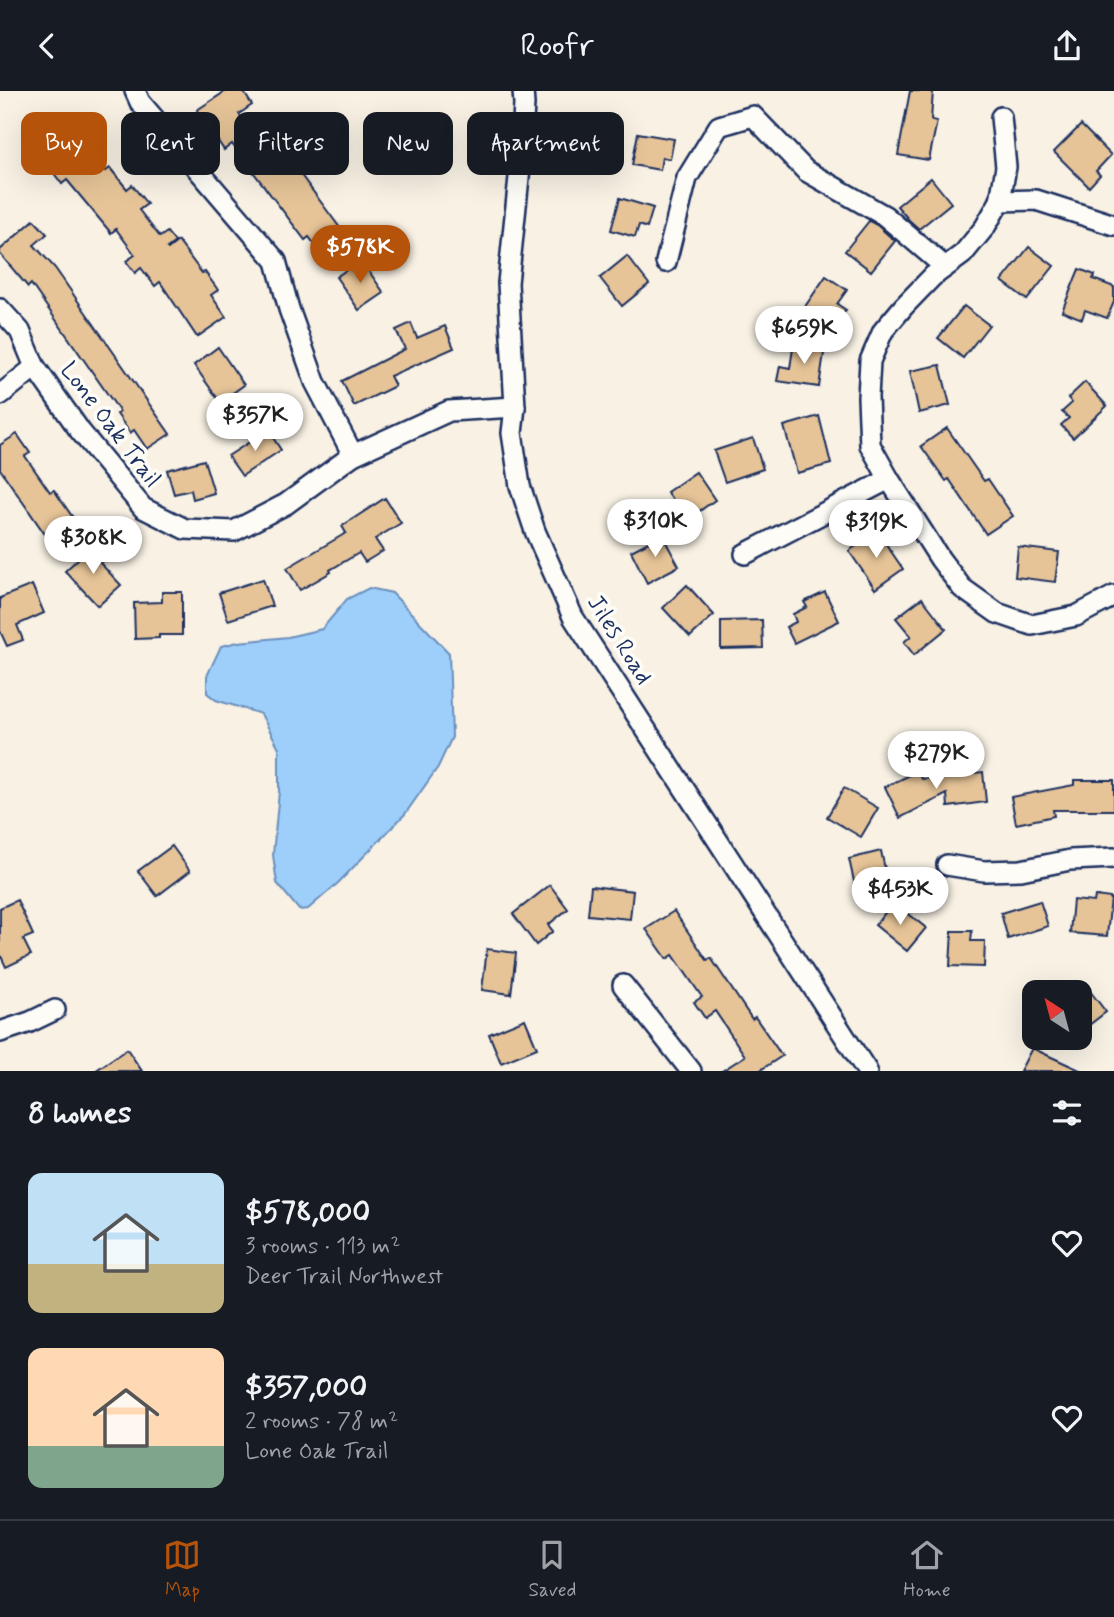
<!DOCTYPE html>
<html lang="en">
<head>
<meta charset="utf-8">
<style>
  :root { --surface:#171b24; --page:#242831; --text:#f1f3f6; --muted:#9ea1a6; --line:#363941; --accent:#b45309 }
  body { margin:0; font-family:Mynerve,sans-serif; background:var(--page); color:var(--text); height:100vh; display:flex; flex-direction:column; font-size:26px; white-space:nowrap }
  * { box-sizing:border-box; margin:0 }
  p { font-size:23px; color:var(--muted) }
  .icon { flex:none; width:38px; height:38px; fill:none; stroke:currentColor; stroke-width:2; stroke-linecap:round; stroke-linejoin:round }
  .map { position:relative; height:980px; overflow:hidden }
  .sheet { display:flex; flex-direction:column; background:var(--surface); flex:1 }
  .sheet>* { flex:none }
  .banner { position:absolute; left:21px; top:21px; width:700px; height:63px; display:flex; gap:14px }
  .needle { width:46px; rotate:324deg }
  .buttons { position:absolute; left:1022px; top:889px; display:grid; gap:14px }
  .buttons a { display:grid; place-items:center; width:70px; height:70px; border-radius:14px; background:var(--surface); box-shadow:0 7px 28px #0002; font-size:35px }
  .price { position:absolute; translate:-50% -60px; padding:0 16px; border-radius:24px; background:#fff; color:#222; font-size:23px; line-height:46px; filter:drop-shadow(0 2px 4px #0008) }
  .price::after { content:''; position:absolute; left:50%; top:42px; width:21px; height:16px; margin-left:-10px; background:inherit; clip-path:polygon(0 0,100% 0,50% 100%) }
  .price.selected { background:var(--accent); color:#fff }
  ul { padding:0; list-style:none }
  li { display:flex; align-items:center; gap:21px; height:175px; padding:0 28px }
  li span { display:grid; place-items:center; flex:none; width:196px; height:140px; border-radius:14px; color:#555 }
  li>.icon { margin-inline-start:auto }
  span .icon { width:84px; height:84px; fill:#fffc; stroke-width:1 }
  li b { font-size:30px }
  h2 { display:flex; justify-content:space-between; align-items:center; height:84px; padding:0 28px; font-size:30px }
  .chip { padding:0 24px; border-radius:14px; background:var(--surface); box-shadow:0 7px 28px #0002; font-size:24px; line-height:63px }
  .chip.selected { background:var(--accent); color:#fff }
  header { display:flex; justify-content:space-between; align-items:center; height:91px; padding:0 28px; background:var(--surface); font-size:32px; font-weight:600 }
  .tabs { display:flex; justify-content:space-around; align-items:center; height:98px; border-top:2px solid var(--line); background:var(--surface); font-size:19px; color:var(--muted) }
  .tabs a { display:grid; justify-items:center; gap:4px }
  .tabs .selected { color:var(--accent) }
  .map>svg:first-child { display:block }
  .water { fill:#9ecffb; stroke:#6a8fbc; stroke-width:2 }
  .building { fill:#e6c498; stroke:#1b2f5e; stroke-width:2 }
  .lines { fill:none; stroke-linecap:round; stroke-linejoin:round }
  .minor-casing { stroke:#1b2f5e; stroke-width:24 }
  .minor { stroke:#fdfcf7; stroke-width:19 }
  .labels { text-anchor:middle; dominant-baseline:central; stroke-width:7; stroke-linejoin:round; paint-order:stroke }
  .street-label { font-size:24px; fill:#1b2f5e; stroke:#fdfcf7 }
</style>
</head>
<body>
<header><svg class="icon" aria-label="back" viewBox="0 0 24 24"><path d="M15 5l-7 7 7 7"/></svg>Roofr<svg class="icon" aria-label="share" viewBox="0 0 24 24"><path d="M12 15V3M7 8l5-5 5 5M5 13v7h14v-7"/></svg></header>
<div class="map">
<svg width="1114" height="980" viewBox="0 0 1114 980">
  <rect width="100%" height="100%" fill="#f8f1e4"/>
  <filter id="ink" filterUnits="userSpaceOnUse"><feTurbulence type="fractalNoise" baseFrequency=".0143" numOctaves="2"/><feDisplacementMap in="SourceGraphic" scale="14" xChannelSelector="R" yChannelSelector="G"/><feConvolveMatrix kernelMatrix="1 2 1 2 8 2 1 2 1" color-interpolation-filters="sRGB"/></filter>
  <g filter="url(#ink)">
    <polygon class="water" points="369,497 392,502 449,562 452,646 438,676 405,723 338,792 308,818 299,819 277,792 273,764 279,700 279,657 261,623 216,609 207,602 207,585 221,555 238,551 288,546 322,538 347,508"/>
    <g class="building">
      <polygon points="226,0 243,0 252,14 239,23 265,61 287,45 302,65 292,72 346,145 322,163 309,146 305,149 232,53 224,59 197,19"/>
      <polygon points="910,0 933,0 931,29 937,30 929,69 898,64"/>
      <polygon points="62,25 106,80 110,77 127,98 132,94 147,113 139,119 160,146 167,141 175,151 167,157 168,158 178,150 202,182 205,181 218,199 211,204 226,226 197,246 160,191 155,195 141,177 135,182 126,170 135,164 116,138 111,142 67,89 62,93 47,73 55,67 38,44"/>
      <polygon points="1081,34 1111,64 1096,80 1100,84 1089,96 1054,61"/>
      <polygon points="638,42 674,48 670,68 662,66 660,79 632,74"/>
      <polygon points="931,87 951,112 919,138 909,129 897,115"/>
      <polygon points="620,107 653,117 647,137 639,134 635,146 611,139"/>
      <polygon points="34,129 47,143 34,154 55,177 170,343 147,358 134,339 130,342 117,323 120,321 31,193 28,196 0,163 0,159"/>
      <polygon points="869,130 878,135 895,150 871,180 845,160"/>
      <polygon points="1029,156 1054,175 1027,209 1002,190"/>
      <polygon points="627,165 649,193 622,215 600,187"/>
      <polygon points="361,169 384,202 359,219 336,186"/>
      <polygon points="1079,178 1095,184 1093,188 1114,196 1114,211 1107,227 1085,219 1082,228 1062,220"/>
      <polygon points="826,185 847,199 837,213 846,219 833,238 804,217"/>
      <polygon points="964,215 989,234 963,267 938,247"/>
      <polygon points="411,232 417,247 445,235 454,257 390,285 395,295 354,315 342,290 405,258 396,239"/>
      <polygon points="794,251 825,255 819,296 777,290 780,275 790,277"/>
      <polygon points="218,256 244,294 220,311 194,274"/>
      <polygon points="940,274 950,314 919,322 910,280"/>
      <polygon points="1085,291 1107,315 1073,347 1061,334 1069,327 1062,321 1072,312 1068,307"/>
      <polygon points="819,325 831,373 797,382 784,335"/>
      <polygon points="947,337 984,390 988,388 1013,425 986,443 949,388 946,390 921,355"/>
      <polygon points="268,339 281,359 242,385 228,365"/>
      <polygon points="17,343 30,362 25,365 50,401 54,399 78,434 51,452 0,378 0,354"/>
      <polygon points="753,347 763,378 725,391 714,360"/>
      <polygon points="204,369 214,402 193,408 191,399 174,403 167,379"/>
      <polygon points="696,381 715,409 687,429 667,401"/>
      <polygon points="385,407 401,432 375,448 383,460 365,471 359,462 330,479 331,481 300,499 287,477 346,442 342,435"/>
      <polygon points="877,440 903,478 875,498 849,460"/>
      <polygon points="662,444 679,475 647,492 631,460"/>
      <polygon points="94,453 107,467 100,472 121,494 98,515 65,480"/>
      <polygon points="1018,456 1059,461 1055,491 1015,486"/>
      <polygon points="263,488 272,515 228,529 219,502"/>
      <polygon points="32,494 44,522 17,534 23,549 7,555 0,540 0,507"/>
      <polygon points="687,494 714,524 690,546 663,517"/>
      <polygon points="162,501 182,501 182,544 159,544 159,547 135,548 134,512 162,511"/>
      <polygon points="825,501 839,530 794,552 786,536 796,531 793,523 807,516 804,511"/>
      <polygon points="922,507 946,538 914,564 904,551 911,545 896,527"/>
      <polygon points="762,529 763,557 721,558 721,530"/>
      <polygon points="918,680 922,688 983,681 986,711 948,716 947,703 900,727 885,696"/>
      <polygon points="1074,689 1114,689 1114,719 1053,719 1054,725 1016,733 1011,706 1074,694"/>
      <polygon points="844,697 878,717 861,746 827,726"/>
      <polygon points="172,755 190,780 157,805 138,780"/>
      <polygon points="881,760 889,796 857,804 849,768"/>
      <polygon points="550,794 568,818 548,834 553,840 536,854 513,823"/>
      <polygon points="591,795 633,800 630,828 588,824"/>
      <polygon points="1095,805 1111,807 1107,845 1070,842 1073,809 1094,811"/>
      <polygon points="17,809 33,844 23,848 31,864 6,876 0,863 0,817"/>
      <polygon points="1040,810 1048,835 1008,848 1001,822"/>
      <polygon points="894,811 926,837 907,860 875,834"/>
      <polygon points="674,820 707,869 711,867 752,928 755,926 782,965 759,980 722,980 745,965 715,920 705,927 694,911 702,906 673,864 667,868 646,838"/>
      <polygon points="952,840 972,840 971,850 985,850 984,876 950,875"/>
      <polygon points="487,858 516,862 511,903 482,899"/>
      <polygon points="1090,900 1106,921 1080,941 1080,908"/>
      <polygon points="525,928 537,957 501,972 489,943"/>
      <polygon points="1032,957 1047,964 1082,980 1020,980"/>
      <polygon points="127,958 142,980 95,980"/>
    </g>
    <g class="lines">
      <defs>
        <g id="minor">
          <polyline points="135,0 140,11 276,170 289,218 315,291 353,364"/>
          <polyline points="523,0 524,13 521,67 508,192 515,316 512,342 520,395 535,440 573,526 867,980"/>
          <polyline points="1001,26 1006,76 1000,110 985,136 963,163 933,185 904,215 883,240 870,270 868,306 870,354 889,388 940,468 962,497 997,522 1032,534 1076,525 1114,505"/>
          <polyline points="1000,110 1036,109 1114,134"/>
          <polyline points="666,171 687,87 719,35 753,25 806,80 885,125 945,176"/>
          <polyline points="0,218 20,240 35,276 80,340 143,417 185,438 234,440 286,413 353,364 449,320 515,316"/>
          <polyline points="0,304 35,276"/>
          <polyline points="745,463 889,388"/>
          <polyline points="947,774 984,780 1021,779 1070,769 1114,767"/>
          <polyline points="623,894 691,980"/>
          <polyline points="0,941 30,931 55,919"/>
        </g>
      </defs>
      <use href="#minor" class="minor-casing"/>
      <use href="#minor" class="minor"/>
    </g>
  </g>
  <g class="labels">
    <g class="street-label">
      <text transform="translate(110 334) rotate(53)">Lone Oak Trail</text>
      <text transform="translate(619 549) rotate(58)">Jiles Road</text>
    </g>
  </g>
</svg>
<div class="buttons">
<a><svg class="needle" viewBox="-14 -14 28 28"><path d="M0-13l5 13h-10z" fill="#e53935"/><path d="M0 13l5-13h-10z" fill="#9ea1a6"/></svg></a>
</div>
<b class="price selected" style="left:360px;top:194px">$578K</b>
<b class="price" style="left:804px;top:275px">$659K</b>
<b class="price" style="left:255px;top:362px">$357K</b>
<b class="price" style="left:655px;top:468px">$310K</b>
<b class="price" style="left:876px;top:469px">$319K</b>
<b class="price" style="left:93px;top:485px">$308K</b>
<b class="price" style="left:936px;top:700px">$279K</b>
<b class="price" style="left:900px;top:836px">$453K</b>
<div class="banner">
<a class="chip selected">Buy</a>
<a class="chip">Rent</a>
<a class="chip">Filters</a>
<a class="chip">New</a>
<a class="chip">Apartment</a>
</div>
</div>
<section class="sheet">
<h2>8 homes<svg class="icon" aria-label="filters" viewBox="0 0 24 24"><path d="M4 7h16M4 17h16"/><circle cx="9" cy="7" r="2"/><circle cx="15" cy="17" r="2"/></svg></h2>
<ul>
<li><span style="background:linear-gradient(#bfe0f5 65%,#c2b280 0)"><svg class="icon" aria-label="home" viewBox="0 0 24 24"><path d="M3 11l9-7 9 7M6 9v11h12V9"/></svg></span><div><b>$578,000</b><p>3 rooms · 113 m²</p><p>Deer Trail Northwest</p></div><svg class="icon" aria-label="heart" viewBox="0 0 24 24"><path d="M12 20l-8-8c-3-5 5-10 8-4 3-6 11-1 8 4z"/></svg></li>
<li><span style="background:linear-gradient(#ffd9b3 70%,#7fa58c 0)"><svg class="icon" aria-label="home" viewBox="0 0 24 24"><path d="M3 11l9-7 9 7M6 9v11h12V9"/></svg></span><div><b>$357,000</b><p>2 rooms · 78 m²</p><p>Lone Oak Trail</p></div><svg class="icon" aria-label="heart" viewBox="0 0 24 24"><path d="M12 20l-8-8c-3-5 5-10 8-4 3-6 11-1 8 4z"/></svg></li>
</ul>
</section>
<nav class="tabs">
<a class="selected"><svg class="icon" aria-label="map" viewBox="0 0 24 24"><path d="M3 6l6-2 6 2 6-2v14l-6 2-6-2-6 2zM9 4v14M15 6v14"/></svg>Map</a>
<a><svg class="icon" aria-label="saved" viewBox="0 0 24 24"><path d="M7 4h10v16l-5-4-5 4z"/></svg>Saved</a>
<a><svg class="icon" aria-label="home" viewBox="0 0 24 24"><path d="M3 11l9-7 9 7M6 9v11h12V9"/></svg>Home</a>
</nav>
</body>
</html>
